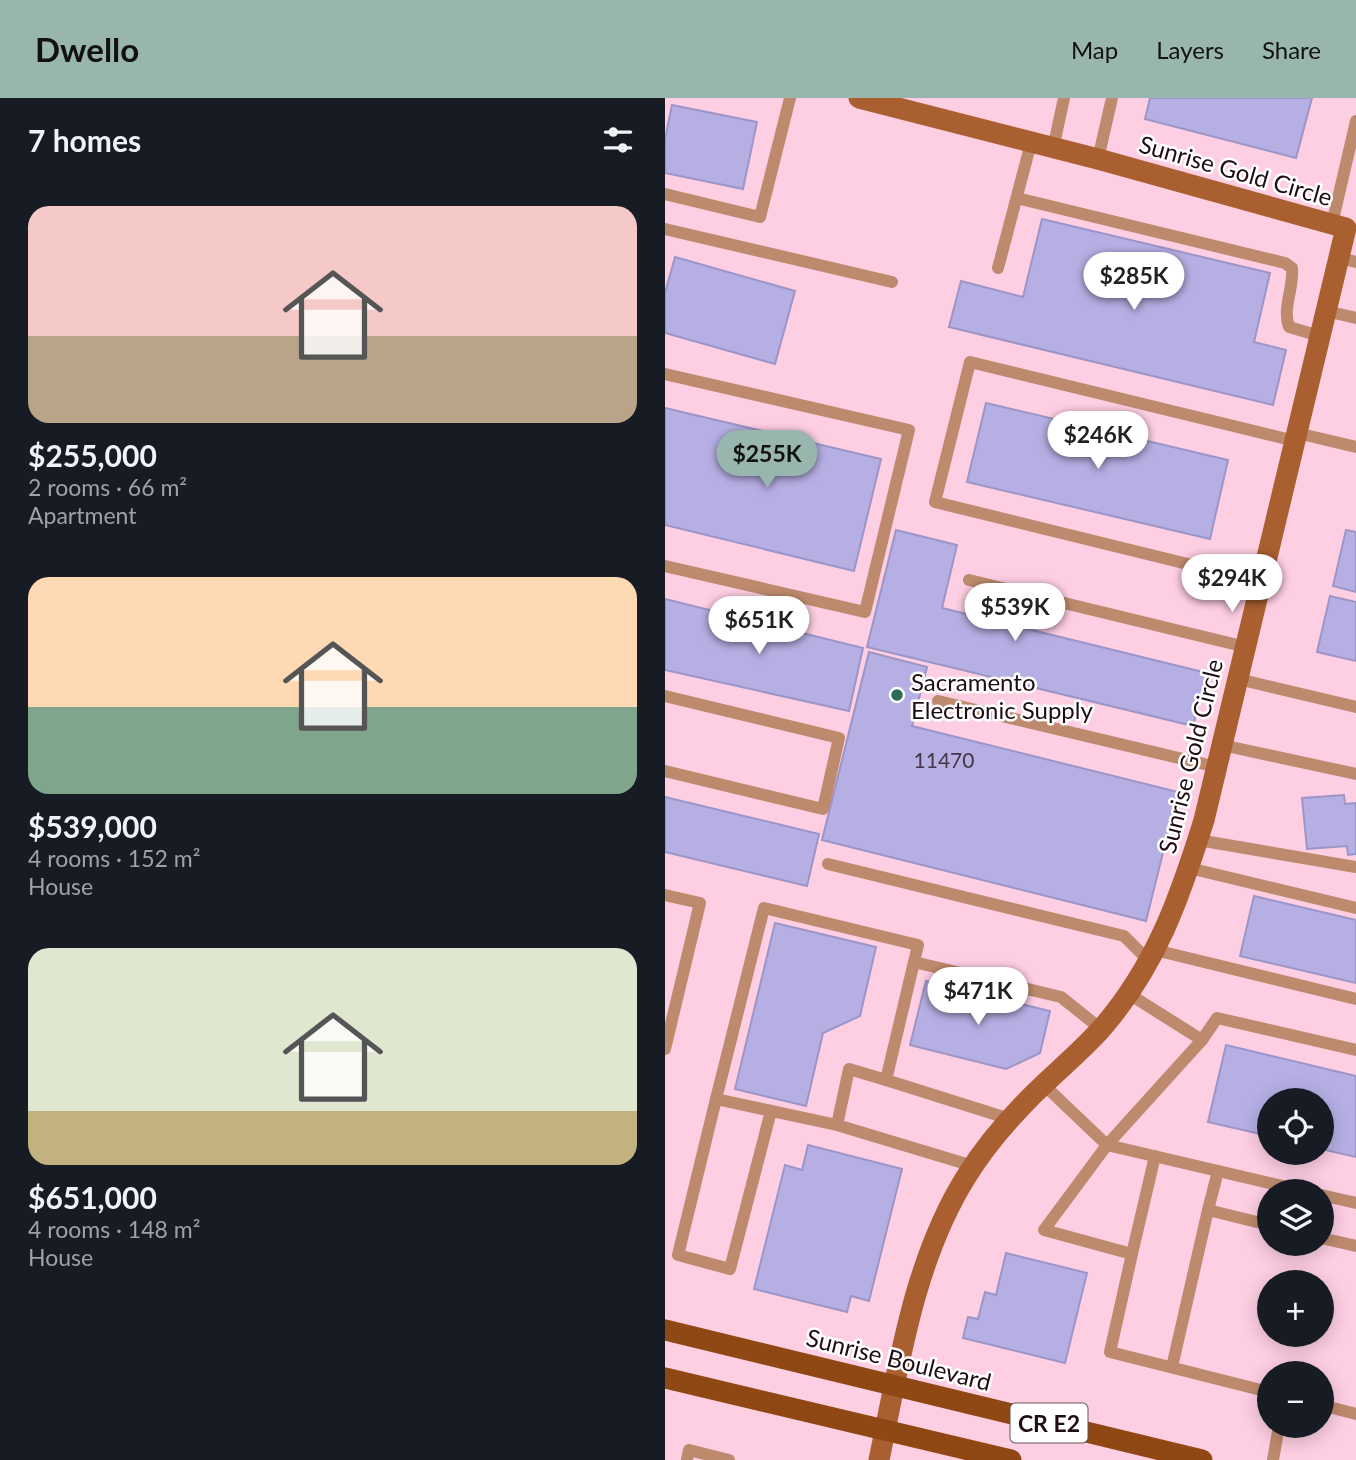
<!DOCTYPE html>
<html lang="en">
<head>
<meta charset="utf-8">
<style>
  :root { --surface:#171b24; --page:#242831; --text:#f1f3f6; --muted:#9ea1a6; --accent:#98b5ae }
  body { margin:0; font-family:Lato,sans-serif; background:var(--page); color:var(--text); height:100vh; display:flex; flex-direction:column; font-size:26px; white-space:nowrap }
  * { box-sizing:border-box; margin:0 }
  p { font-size:23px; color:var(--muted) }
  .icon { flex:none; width:38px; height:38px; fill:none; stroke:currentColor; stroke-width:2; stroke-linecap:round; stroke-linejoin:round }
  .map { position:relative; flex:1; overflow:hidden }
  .details { display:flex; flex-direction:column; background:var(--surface); width:665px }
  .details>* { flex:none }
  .controls { position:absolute; left:592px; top:990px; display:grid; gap:14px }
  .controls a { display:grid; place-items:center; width:77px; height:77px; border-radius:50%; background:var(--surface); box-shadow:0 4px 18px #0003; font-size:35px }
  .price { position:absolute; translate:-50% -60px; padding:0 16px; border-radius:24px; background:#fff; color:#222; font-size:23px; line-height:46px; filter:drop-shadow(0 2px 4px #0008) }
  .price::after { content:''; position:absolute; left:50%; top:42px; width:21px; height:16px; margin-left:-10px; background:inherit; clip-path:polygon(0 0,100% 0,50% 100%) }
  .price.selected { background:var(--accent); color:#111 }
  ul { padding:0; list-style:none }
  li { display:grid; align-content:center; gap:14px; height:371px; padding:0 28px }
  li span { display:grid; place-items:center; height:217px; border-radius:21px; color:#555 }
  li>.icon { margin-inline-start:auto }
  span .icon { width:126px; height:126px; fill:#fffc; stroke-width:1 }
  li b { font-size:30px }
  h2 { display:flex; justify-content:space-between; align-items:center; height:84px; padding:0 28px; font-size:30px }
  header { display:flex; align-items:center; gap:42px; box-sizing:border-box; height:98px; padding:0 35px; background:var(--accent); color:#111 }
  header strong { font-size:33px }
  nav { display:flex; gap:38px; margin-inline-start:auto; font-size:24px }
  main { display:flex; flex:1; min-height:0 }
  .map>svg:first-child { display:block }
  .building { fill:#b6afe4; stroke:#9b95c8; stroke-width:2 }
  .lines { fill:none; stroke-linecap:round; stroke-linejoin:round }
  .lane { stroke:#be8a6d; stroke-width:12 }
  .secondary { stroke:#aa5f30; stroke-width:21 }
  .primary { stroke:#8f4713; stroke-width:21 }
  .poi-dot { fill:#2b6a57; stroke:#fff; stroke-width:2.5 }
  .labels { text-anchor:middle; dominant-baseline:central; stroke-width:5; stroke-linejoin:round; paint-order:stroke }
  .number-label { font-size:21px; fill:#453549 }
  .shield { fill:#fff; stroke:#62555b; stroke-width:2 }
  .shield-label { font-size:23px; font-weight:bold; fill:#1f0c15 }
  .street-label { font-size:24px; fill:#1f0c15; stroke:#fff }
  .poi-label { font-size:24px; fill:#1f0c15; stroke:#fff; text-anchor:start }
</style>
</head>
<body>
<header>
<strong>Dwello</strong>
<nav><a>Map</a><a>Layers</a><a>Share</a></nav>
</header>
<main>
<section class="details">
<h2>7 homes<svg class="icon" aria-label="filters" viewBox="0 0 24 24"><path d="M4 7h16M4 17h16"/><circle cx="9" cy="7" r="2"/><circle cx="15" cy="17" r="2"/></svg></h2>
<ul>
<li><span style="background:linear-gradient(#f6c9c9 60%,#b9a48a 0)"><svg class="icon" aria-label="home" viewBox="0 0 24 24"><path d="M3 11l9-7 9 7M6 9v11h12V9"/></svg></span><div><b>$255,000</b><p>2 rooms · 66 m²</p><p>Apartment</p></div></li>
<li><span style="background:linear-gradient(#ffd9b3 60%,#7fa58c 0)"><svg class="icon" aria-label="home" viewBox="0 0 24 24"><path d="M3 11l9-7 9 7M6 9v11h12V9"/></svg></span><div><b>$539,000</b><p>4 rooms · 152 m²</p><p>House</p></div></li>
<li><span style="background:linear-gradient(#dfe7d0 75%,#c2b280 0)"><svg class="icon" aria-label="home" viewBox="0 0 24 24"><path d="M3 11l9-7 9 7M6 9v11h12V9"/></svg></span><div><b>$651,000</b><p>4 rooms · 148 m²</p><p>House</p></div></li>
</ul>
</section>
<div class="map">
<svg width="691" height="1362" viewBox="0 0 691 1362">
  <rect width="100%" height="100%" fill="#fecee3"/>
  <g class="building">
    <polygon points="485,0 647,0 631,60 480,21"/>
    <polygon points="7,7 92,24 78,91 0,75 0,41"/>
    <polygon points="377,121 605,175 589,244 621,252 608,307 284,229 296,183 358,199"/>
    <polygon points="10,159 130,193 110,266 0,235 0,195"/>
    <polygon points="321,305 563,362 545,441 302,384"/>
    <polygon points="0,310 216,361 189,473 0,427"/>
    <polygon points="231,432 292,447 277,510 542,575 528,628 202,549"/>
    <polygon points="681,432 691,434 691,494 668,488"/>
    <polygon points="665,498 691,504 691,563 652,554"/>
    <polygon points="0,501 198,550 184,613 0,572"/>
    <polygon points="204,554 262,569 247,628 513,694 481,823 157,742"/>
    <polygon points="679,697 680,706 691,705 691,756 683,757 682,748 642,751 637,700"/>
    <polygon points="0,699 154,736 142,788 0,754"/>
    <polygon points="589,798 691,822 691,885 575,858"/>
    <polygon points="110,825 211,849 195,918 158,935 141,1008 70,991"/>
    <polygon points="261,883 385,913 375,955 341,971 245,947"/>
    <polygon points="561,947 691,978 691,1059 656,1051 656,1003 604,1003 604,1038 543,1024"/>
    <polygon points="143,1047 237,1071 204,1203 186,1198 182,1214 89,1191 120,1067 137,1072"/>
    <polygon points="341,1155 422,1175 400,1265 298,1240 303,1219 313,1221 320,1194 331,1197"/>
  </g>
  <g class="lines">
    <g class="lane">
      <polyline points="388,51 399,0"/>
      <polyline points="433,61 447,0"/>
      <polyline points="0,96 95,119 125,0"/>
      <path d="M352 100 620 165 627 170C629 190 617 210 624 229L655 238"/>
      <polyline points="667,126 691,23"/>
      <polyline points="0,131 227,184"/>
      <polyline points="674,160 691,164"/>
      <polyline points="333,170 366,45"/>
      <polyline points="661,213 691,220"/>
      <polyline points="0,276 244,332 200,514 0,468"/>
      <polyline points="632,335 691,349"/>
      <polyline points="304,482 581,549"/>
      <polyline points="596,484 270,404 305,264 630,343"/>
      <polyline points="573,581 691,609"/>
      <polyline points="0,598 174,640 158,711 0,673"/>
      <polyline points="273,603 552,669"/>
      <polyline points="557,647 691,676"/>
      <polyline points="533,742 691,769"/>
      <polyline points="163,766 459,838 485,864"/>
      <polyline points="524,770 691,810"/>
      <polyline points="0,797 35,805 0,951"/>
      <polyline points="490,852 691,901"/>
      <polyline points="464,896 537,942 552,920 691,952"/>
      <polyline points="537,942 442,1047 643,1094"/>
      <polyline points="221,982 184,971 172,1027 308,1068"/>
      <polyline points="379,987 442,1047 379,1132 467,1156 445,1254 604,1294"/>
      <polyline points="51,1001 99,810 253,847 249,864"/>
      <polyline points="106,1013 65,1171 13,1157 51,1001 172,1027"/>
      <polyline points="345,1021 221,982 249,864 396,899 436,931"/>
      <polyline points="656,1097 691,1105"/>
      <polyline points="543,1112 553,1073"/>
      <polyline points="656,1140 691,1148"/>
      <polyline points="467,1156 490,1058"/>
      <polyline points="507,1269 543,1112 604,1127"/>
      <polyline points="656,1307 691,1316"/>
      <polyline points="22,1362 24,1352 64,1362"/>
      <polyline points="608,1362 614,1328"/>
    </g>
    <path class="secondary" d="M194 0 433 61 681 130 539 722C515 799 491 868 437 930 412 958 382 981 357 1008 336 1030 317 1053 301 1079 249 1162 234 1267 214 1362"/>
    <g class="primary">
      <polyline points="0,1232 537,1362"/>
      <polyline points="0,1280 346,1362"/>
    </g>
  </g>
  <circle class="poi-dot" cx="232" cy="597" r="7"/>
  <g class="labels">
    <g class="number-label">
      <text x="279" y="661">11470</text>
    </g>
    <rect class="shield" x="345.5" y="1305.5" width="77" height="39" rx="5"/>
    <g class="shield-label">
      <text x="384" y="1325">CR E2</text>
    </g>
    <g class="street-label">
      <text transform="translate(571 72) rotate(16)">Sunrise Gold Circle</text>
      <text transform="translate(525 658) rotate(-76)">Sunrise Gold Circle</text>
      <text transform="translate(234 1261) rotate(14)">Sunrise Boulevard</text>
    </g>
    <g class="poi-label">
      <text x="246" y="583">Sacramento<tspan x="246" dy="28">Electronic Supply</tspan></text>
    </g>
  </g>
</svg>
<div class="controls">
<a><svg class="icon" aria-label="locate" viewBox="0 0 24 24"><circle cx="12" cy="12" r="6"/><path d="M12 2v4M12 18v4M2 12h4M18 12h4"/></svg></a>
<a><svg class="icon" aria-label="layers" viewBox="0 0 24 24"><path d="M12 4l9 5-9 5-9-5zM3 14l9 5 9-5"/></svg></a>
<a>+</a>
<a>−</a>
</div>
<b class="price" style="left:469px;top:214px">$285K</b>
<b class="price" style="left:433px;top:373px">$246K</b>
<b class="price selected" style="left:102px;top:392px">$255K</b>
<b class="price" style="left:567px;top:516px">$294K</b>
<b class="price" style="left:350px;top:545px">$539K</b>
<b class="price" style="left:94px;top:558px">$651K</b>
<b class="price" style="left:313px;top:929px">$471K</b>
</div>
</main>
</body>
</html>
